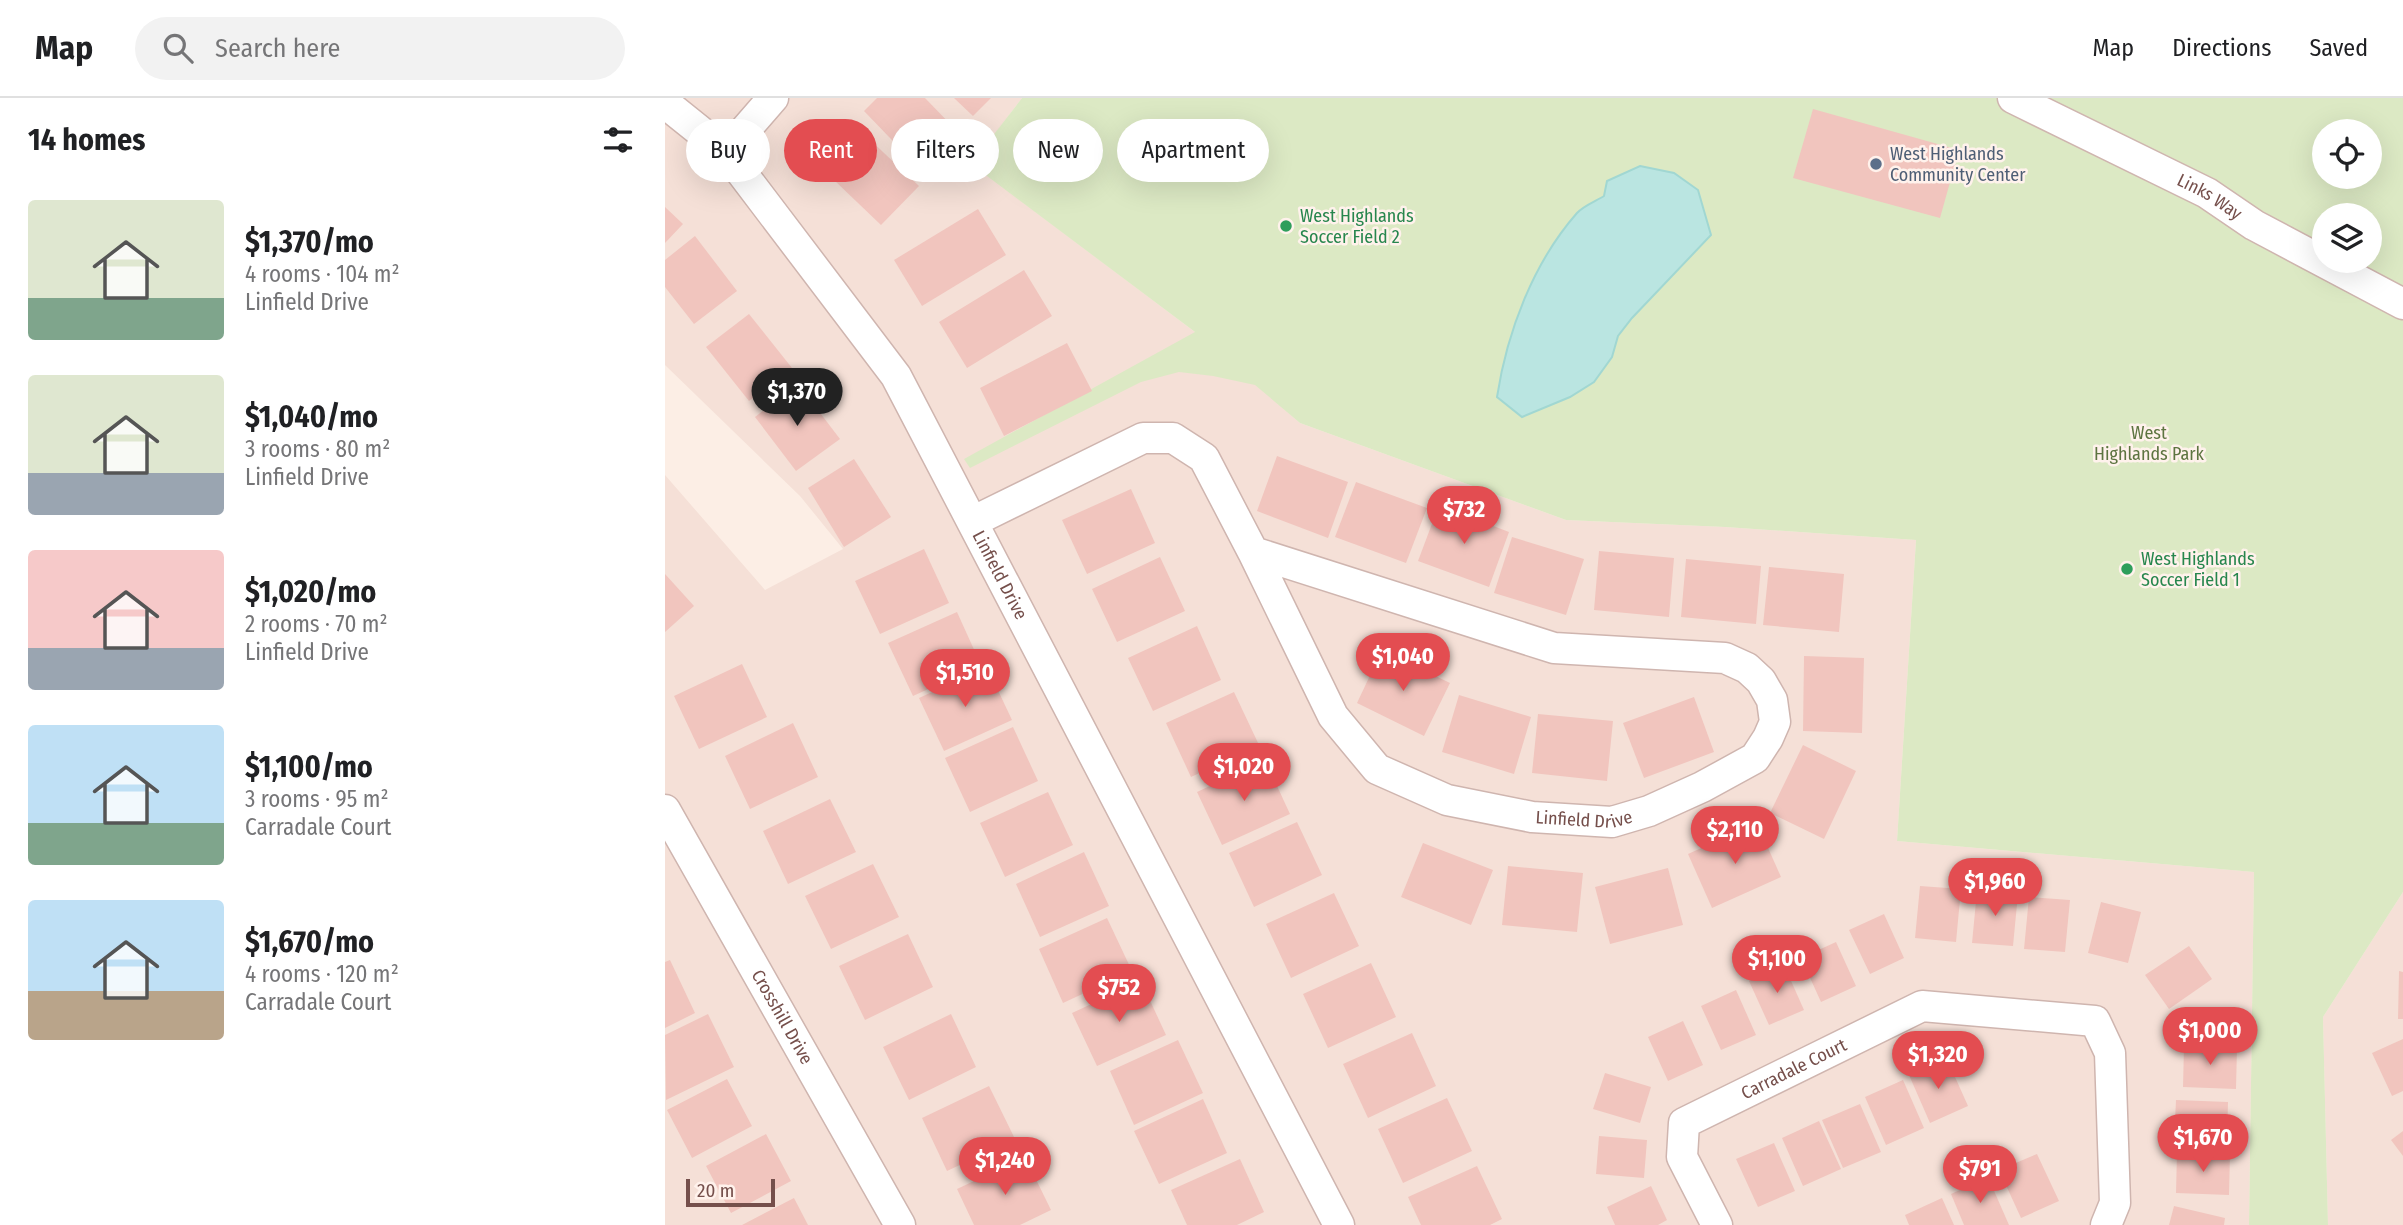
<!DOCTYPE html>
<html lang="en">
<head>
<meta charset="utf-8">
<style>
  :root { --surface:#fff; --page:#f2f2f2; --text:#202124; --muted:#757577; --line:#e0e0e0; --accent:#e34d51 }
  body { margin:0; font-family:"Fira Sans Condensed",sans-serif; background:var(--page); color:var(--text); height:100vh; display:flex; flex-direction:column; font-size:26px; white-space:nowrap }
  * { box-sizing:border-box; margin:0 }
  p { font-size:23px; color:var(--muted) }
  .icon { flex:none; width:38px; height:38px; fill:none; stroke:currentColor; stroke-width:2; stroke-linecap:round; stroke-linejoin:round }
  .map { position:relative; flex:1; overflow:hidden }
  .drawer { display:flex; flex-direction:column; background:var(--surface); width:665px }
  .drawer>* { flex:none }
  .banner { position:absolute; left:21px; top:21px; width:665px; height:63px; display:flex; gap:14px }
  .fabs { position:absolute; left:1647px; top:21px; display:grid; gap:14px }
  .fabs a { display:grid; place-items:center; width:70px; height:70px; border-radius:50%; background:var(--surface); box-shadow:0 7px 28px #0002; font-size:35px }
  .scale { position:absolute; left:21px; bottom:18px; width:89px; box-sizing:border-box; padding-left:7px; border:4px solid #754f4b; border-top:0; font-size:19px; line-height:24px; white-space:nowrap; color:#754f4b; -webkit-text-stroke:5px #fff2ec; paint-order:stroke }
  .price { position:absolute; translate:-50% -60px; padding:0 16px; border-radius:24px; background:var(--accent); color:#fff; font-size:23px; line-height:46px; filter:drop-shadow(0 2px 4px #0008) }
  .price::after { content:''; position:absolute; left:50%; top:42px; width:21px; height:16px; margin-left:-10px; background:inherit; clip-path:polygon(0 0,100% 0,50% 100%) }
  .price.current { background:#222; color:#fff }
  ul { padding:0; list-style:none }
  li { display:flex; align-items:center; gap:21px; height:175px; padding:0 28px }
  li span { display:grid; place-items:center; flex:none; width:196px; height:140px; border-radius:7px; color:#555 }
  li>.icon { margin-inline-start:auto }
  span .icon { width:84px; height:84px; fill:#fffc; stroke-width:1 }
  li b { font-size:30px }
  h2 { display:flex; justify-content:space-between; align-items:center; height:84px; padding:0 28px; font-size:30px }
  .tag { padding:0 24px; border-radius:32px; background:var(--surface); box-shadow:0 7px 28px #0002; font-size:24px; line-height:63px }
  .tag.current { background:var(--accent); color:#fff }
  header { display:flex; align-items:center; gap:42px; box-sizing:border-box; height:98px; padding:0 35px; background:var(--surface); border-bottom:2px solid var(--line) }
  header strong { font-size:33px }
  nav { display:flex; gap:38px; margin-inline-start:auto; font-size:24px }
  .search { width:490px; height:63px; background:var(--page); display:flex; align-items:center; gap:18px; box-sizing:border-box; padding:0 24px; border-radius:38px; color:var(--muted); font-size:26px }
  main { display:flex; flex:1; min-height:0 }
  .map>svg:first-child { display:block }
  .residential { fill:#f5e0d7 }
  .green { fill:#dce9c4; fill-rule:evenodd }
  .water { fill:#bae5e1; stroke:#a1d7d2; stroke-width:2 }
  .building { fill:#f1c5be }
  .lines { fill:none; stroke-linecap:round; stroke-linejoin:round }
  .minor-casing { stroke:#cfb5af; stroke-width:33 }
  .minor { stroke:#fff; stroke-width:30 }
  .service-dot { fill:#5c6f8a; stroke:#fff2ec; stroke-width:2.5 }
  .leisure-dot { fill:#2e9e5b; stroke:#fff2ec; stroke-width:2.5 }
  .labels { text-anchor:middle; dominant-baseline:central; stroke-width:5; stroke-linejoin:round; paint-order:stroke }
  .service-label { font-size:18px; fill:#4e5e75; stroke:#fff2ec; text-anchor:start }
  .street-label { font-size:18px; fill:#754f4b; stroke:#fff2ec }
  .leisure-label { font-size:18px; fill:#27864d; stroke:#fff2ec; text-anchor:start }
  .park-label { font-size:18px; fill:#5d7440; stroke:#fff2ec }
</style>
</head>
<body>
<header>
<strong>Map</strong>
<div class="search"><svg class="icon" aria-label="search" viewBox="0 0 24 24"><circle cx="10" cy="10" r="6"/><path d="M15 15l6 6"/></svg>Search here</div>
<nav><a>Map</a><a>Directions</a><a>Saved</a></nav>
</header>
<main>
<section class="drawer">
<h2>14 homes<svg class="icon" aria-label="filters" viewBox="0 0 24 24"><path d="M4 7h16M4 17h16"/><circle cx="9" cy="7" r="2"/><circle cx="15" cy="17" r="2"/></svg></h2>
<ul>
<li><span style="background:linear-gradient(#dfe7d0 70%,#7fa58c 0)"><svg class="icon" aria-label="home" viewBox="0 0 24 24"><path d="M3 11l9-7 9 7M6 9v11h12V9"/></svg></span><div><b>$1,370/mo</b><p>4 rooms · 104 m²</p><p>Linfield Drive</p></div></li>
<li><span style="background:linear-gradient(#dfe7d0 70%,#9aa5b1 0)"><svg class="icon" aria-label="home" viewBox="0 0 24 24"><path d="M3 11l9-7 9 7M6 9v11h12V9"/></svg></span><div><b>$1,040/mo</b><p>3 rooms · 80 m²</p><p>Linfield Drive</p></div></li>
<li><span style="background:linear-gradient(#f6c9c9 70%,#9aa5b1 0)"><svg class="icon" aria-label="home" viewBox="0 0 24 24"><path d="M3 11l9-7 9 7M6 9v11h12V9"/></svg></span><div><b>$1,020/mo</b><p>2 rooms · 70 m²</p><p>Linfield Drive</p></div></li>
<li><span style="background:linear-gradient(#bfe0f5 70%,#7fa58c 0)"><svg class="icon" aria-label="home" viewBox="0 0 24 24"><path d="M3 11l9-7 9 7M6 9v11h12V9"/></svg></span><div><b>$1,100/mo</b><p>3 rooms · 95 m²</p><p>Carradale Court</p></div></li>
<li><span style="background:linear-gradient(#bfe0f5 65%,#b9a48a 0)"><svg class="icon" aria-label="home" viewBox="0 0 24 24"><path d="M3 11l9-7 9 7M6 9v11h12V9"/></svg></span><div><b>$1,670/mo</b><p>4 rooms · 120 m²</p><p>Carradale Court</p></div></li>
</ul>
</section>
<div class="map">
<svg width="1738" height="1127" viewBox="0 0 1738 1127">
  <rect width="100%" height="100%" fill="#fceee5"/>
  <g class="residential">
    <polygon points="0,0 357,0 307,66 530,234 635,325 901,422 1060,429 1251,442 1232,743 1589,774 1584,1127 0,1127 0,377 100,492 178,451 135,398 0,267"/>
    <polygon points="1738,794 1738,1127 1663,1127 1658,919"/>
  </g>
  <path class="green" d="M357 0H1738V794L1658 919 1663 1127H1584L1589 774 1232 743 1251 442 1060 429 901 422 635 325 590 287 548 278 514 274 476 284 305 370 299 361 530 234 306 66ZM1659 33H1704V79H1659ZM1659 117H1704V163H1659Z"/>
  <path class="water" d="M975 68 1009 75 1033 92 1046 137 967 220 953 238 947 259 929 284 905 299 857 319 832 299C842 234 868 165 912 115 918 108 931 103 939 98L942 83Z"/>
  <g class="building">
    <polygon points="212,0 260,0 290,31 252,68 199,13"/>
    <polygon points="289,0 326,0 308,18"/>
    <polygon points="1148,11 1294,52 1275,120 1128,80"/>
    <polygon points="183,21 254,88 216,127 146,60"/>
    <polygon points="0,109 18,126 0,145"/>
    <polygon points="313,111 341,157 257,208 229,162"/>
    <polygon points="30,138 72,193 29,226 0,189 0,162"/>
    <polygon points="359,172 387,218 302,270 274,224"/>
    <polygon points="84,216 127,270 84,303 41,249"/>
    <polygon points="402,245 427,293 339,338 315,290"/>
    <polygon points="133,286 175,341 131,373 90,319"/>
    <polygon points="612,358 683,384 663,440 592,413"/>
    <polygon points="189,361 226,419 179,449 143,390"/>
    <polygon points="691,384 762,410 741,465 670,439"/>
    <polygon points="466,391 490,445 422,476 397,422"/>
    <polygon points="774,407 844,434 824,489 753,463"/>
    <polygon points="847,439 919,461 901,517 829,495"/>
    <polygon points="259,451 284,505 215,536 190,483"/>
    <polygon points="934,453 1009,460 1004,519 929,512"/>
    <polygon points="495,459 520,513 452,544 427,491"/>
    <polygon points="1021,461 1096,468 1091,526 1016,519"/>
    <polygon points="1104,469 1179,476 1174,534 1098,527"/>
    <polygon points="0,476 29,508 0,534"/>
    <polygon points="292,514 316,567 248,598 223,545"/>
    <polygon points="532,528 556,582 488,613 463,560"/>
    <polygon points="717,552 785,585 759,638 692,605"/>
    <polygon points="1139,558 1199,560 1197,635 1138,633"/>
    <polygon points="77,566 102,619 34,651 9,598"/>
    <polygon points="322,569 347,622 279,653 254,600"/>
    <polygon points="569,594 594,647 526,679 501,625"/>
    <polygon points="794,597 866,619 849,676 777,654"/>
    <polygon points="1029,599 1049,654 979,680 958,625"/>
    <polygon points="873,616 948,623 942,683 867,675"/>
    <polygon points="128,625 153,679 85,711 60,658"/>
    <polygon points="348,629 373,683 305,714 280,660"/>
    <polygon points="1138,647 1191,673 1159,741 1105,715"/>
    <polygon points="600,662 625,716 557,747 532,694"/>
    <polygon points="383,694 408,747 340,779 315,725"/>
    <polygon points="165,701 191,754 123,786 98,733"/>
    <polygon points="632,724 657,777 589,809 564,755"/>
    <polygon points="1092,725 1116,779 1047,810 1023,756"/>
    <polygon points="758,745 828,772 806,827 736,799"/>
    <polygon points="419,754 444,808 375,839 351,786"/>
    <polygon points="208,766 234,819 166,851 140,798"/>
    <polygon points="843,768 918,775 912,834 837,827"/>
    <polygon points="1003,770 1018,827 945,846 930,789"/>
    <polygon points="1255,788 1296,791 1291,844 1250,840"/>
    <polygon points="1312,793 1353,796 1348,848 1307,845"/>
    <polygon points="669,795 694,848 626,880 601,826"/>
    <polygon points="1364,799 1405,802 1400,854 1359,851"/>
    <polygon points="1436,804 1476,814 1463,865 1423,855"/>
    <polygon points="1219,816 1239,860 1205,876 1184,832"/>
    <polygon points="442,820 467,873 398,905 374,851"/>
    <polygon points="243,836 268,889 200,922 174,868"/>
    <polygon points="1171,844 1191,888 1156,904 1136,860"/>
    <polygon points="1524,848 1547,881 1504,911 1480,877"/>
    <polygon points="5,862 30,915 0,930 0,864"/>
    <polygon points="706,865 731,919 663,950 638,896"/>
    <polygon points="1119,867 1139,912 1104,927 1084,883"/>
    <polygon points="1734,873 1738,874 1738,921 1733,921"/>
    <polygon points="476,883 501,937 432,968 407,915"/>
    <polygon points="1071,892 1091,937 1056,952 1036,908"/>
    <polygon points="43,916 69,969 1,1002 0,937"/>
    <polygon points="286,916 311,969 244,1002 218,949"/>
    <polygon points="1018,923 1038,967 1003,983 983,939"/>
    <polygon points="747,935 771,988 703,1020 678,966"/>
    <polygon points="1738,941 1738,993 1727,998 1707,955"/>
    <polygon points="513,942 538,995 469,1027 445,973"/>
    <polygon points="1519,948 1572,950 1571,991 1518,989"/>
    <polygon points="1282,961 1303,1008 1265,1025 1244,977"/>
    <polygon points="940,975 986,989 975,1025 928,1011"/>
    <polygon points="62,981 87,1028 27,1060 2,1012"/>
    <polygon points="1238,982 1259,1030 1221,1047 1200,999"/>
    <polygon points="324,988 350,1041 282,1073 257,1020"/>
    <polygon points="782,1000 807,1053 738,1085 713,1031"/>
    <polygon points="538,1001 562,1055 494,1086 469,1033"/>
    <polygon points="1511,1002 1563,1004 1562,1045 1509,1043"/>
    <polygon points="1195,1006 1216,1054 1178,1070 1157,1022"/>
    <polygon points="1154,1023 1176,1071 1138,1088 1117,1040"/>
    <polygon points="1738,1033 1738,1058 1726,1042"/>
    <polygon points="101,1036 126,1083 66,1115 41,1068"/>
    <polygon points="934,1038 982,1042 979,1080 931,1076"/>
    <polygon points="1109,1045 1130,1093 1093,1109 1071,1061"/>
    <polygon points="1512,1054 1565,1056 1564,1097 1511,1095"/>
    <polygon points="1372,1056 1394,1103 1356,1120 1334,1072"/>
    <polygon points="360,1059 386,1112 355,1127 309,1127 292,1091"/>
    <polygon points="575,1061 599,1114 572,1127 522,1127 506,1092"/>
    <polygon points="812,1068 837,1121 825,1127 756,1127 743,1099"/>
    <polygon points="1323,1079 1344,1127 1299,1127 1286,1096"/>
    <polygon points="986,1088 1002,1122 993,1127 950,1127 942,1109"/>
    <polygon points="129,1100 143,1127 77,1127"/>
    <polygon points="1277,1100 1289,1127 1244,1127 1240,1117"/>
    <polygon points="1509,1108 1560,1120 1559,1127 1504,1127"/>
  </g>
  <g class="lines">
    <defs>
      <g id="minor">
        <path id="s1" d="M1348 0 1542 95 1589 127 1738 206"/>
        <path id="s2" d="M0 5 61 54 231 278 674 1127"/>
        <polyline points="61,54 108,0"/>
        <path id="s3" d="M309 423 478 340H508L539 360 588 454 668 618 712 671 782 702 867 719 947 724 984 713 1037 689 1090 660 1103 640 1110 624 1107 602 1096 583 1082 570 1060 560 889 550 588 454"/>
        <path id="s4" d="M0 712 235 1127"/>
        <path id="s5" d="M1052 1127 1017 1059 1019 1025 1257 908 1430 923 1445 955 1450 1105 1441 1127"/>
      </g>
    </defs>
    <use href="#minor" class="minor-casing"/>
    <use href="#minor" class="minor"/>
  </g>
  <circle class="service-dot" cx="1211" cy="66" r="7"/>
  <g class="leisure-dot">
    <circle cx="621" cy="128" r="7"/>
    <circle cx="1462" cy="471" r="7"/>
  </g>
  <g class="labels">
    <g class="service-label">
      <text x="1225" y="56">West Highlands<tspan x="1225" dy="21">Community Center</tspan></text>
    </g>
    <g class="street-label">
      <text stroke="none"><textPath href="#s1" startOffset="220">Links Way</textPath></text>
      <text stroke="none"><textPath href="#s2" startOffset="584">Linfield Drive</textPath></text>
      <text stroke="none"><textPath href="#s3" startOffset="828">Linfield Drive</textPath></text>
      <text stroke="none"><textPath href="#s4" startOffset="238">Crosshill Drive</textPath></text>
      <text stroke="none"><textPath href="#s5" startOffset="233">Carradale Court</textPath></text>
    </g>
    <g class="leisure-label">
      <text x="635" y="118">West Highlands<tspan x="635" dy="21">Soccer Field 2</tspan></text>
      <text x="1476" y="461">West Highlands<tspan x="1476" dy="21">Soccer Field 1</tspan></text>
    </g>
    <g class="park-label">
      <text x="1484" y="335">West<tspan x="1484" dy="21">Highlands Park</tspan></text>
    </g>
  </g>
</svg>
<div class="fabs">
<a><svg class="icon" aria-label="locate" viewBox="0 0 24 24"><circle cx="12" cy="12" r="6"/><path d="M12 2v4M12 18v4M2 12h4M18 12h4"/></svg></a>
<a><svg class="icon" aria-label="layers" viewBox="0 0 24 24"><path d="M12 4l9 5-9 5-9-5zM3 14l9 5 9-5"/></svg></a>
</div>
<div class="scale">20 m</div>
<b class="price current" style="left:132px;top:330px">$1,370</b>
<b class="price" style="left:799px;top:448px">$732</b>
<b class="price" style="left:738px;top:595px">$1,040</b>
<b class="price" style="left:300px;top:611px">$1,510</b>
<b class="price" style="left:579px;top:705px">$1,020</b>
<b class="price" style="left:1070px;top:768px">$2,110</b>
<b class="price" style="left:1330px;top:820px">$1,960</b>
<b class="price" style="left:1112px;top:897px">$1,100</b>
<b class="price" style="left:454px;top:926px">$752</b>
<b class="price" style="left:1545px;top:969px">$1,000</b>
<b class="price" style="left:1273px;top:993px">$1,320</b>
<b class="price" style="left:1538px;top:1076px">$1,670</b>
<b class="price" style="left:340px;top:1099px">$1,240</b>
<b class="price" style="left:1315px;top:1107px">$791</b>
<div class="banner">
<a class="tag">Buy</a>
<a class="tag current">Rent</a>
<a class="tag">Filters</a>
<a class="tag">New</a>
<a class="tag">Apartment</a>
</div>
</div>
</main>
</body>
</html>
